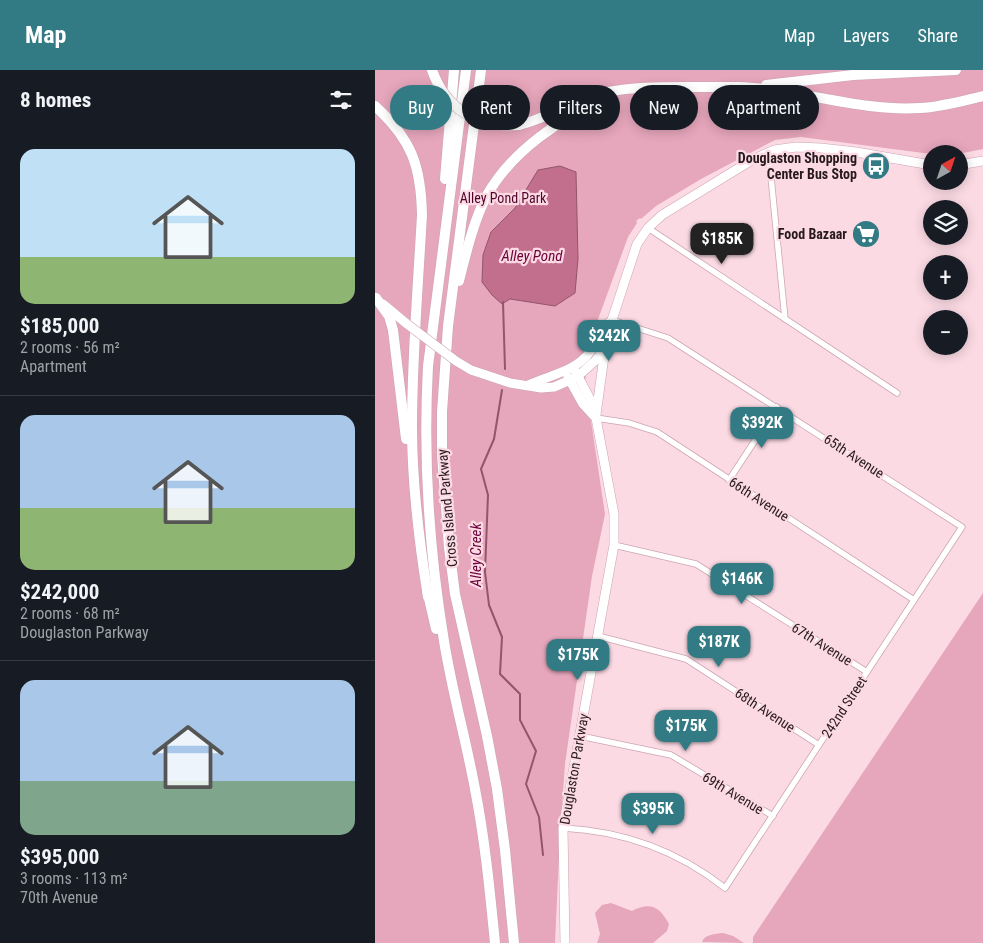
<!DOCTYPE html>
<html lang="en">
<head>
<meta charset="utf-8">
<style>
  :root { --surface:#171b24; --page:#242831; --text:#f1f3f6; --muted:#9ea1a6; --line:#363941; --accent:#337b84 }
  body { margin:0; font-family:"Roboto Condensed",sans-serif; background:var(--page); color:var(--text); height:100vh; display:flex; flex-direction:column; font-size:19px; white-space:nowrap }
  * { box-sizing:border-box; margin:0 }
  p { font-size:16px; color:var(--muted) }
  .icon { flex:none; width:28px; height:28px; fill:none; stroke:currentColor; stroke-width:2; stroke-linecap:round; stroke-linejoin:round }
  .map { position:relative; flex:1; overflow:hidden }
  .drawer { display:flex; flex-direction:column; background:var(--surface); width:375px }
  .drawer>* { flex:none }
  .hud { position:absolute; left:15px; top:15px; width:475px; height:45px; display:flex; gap:10px }
  .needle { width:32px; rotate:40deg }
  .fabs { position:absolute; left:548px; top:75px; display:grid; gap:10px }
  .fabs a { display:grid; place-items:center; width:45px; height:45px; border-radius:50%; background:var(--surface); box-shadow:0 2px 12px #0003; font-size:25px }
  .price { position:absolute; translate:-50% -42px; padding:0 11px; border-radius:10px; background:var(--accent); color:#fff; font-size:16px; line-height:32px; filter:drop-shadow(0 1px 2px #0008) }
  .price::after { content:''; position:absolute; left:50%; top:30px; width:15px; height:11px; margin-left:-8px; background:inherit; clip-path:polygon(0 0,100% 0,50% 100%) }
  .price.current { background:#222; color:#fff }
  ul { padding:0; list-style:none }
  li { display:grid; align-content:center; gap:10px; height:265px; padding:0 20px }
  li+li { border-top:1px solid var(--line) }
  li span { display:grid; place-items:center; height:155px; border-radius:15px; color:#555 }
  li>.icon { margin-inline-start:auto }
  span .icon { width:90px; height:90px; fill:#fffc; stroke-width:1 }
  li b { font-size:21px }
  h2 { display:flex; justify-content:space-between; align-items:center; height:60px; padding:0 20px; font-size:21px }
  .tag { padding:0 18px; border-radius:22px; background:var(--surface); box-shadow:0 2px 12px #0003; font-size:18px; line-height:45px }
  .tag.current { background:var(--accent); color:#fff }
  header { display:flex; align-items:center; gap:30px; box-sizing:border-box; height:70px; padding:0 25px; background:var(--accent); color:#fff }
  header strong { font-size:24px }
  nav { display:flex; gap:28px; margin-inline-start:auto; font-size:18px }
  main { display:flex; flex:1; min-height:0 }
  .map>svg:first-child { display:block }
  .green { fill:#e6a6bb }
  .water { fill:#c16f8d; stroke:#93556b }
  .lines { fill:none; stroke-linecap:round; stroke-linejoin:round }
  .stream { stroke:#93556b; stroke-width:2 }
  .minor-casing { stroke:#cca5b1; stroke-width:7 }
  .secondary-casing { stroke:#cca5b1; stroke-width:10 }
  .motorway-casing { stroke:#cca5b1; stroke-width:11 }
  .minor { stroke:#fff; stroke-width:5.5 }
  .secondary { stroke:#fff; stroke-width:9 }
  .motorway { stroke:#fff; stroke-width:10 }
  .secondary-bridge-casing { stroke:#cca5b1; stroke-width:10; stroke-linecap:butt }
  .motorway-bridge-casing { stroke:#cca5b1; stroke-width:11; stroke-linecap:butt }
  .secondary-bridge { stroke:#fff; stroke-width:9 }
  .motorway-bridge { stroke:#fff; stroke-width:10 }
  .labels { text-anchor:middle; dominant-baseline:central; stroke-width:4.5; stroke-linejoin:round; paint-order:stroke }
  .poi-label { font-size:14px; font-weight:bold; fill:#27191d; stroke:#fbdae4; text-anchor:end }
  .park-label { font-size:14px; fill:#51042b; stroke:#fbdae4 }
  .street-label { font-size:14px; fill:#27191d; stroke:#fbdae4 }
  .water-label { font-size:15px; font-style:italic; fill:#6a0039; stroke:#fbdae4 }
</style>
</head>
<body>
<header>
<strong>Map</strong>
<nav><a>Map</a><a>Layers</a><a>Share</a></nav>
</header>
<main>
<section class="drawer">
<h2>8 homes<svg class="icon" aria-label="filters" viewBox="0 0 24 24"><path d="M4 7h16M4 17h16"/><circle cx="9" cy="7" r="2"/><circle cx="15" cy="17" r="2"/></svg></h2>
<ul>
<li><span style="background:linear-gradient(#bfe0f5 70%,#8fb573 0)"><svg class="icon" aria-label="home" viewBox="0 0 24 24"><path d="M3 11l9-7 9 7M6 9v11h12V9"/></svg></span><div><b>$185,000</b><p>2 rooms · 56 m²</p><p>Apartment</p></div></li>
<li><span style="background:linear-gradient(#a9c7e8 60%,#8fb573 0)"><svg class="icon" aria-label="home" viewBox="0 0 24 24"><path d="M3 11l9-7 9 7M6 9v11h12V9"/></svg></span><div><b>$242,000</b><p>2 rooms · 68 m²</p><p>Douglaston Parkway</p></div></li>
<li><span style="background:linear-gradient(#a9c7e8 65%,#7fa58c 0)"><svg class="icon" aria-label="home" viewBox="0 0 24 24"><path d="M3 11l9-7 9 7M6 9v11h12V9"/></svg></span><div><b>$395,000</b><p>3 rooms · 113 m²</p><p>70th Avenue</p></div></li>
</ul>
</section>
<div class="map">
<svg width="608" height="873" viewBox="0 0 608 873">
  <rect width="100%" height="100%" fill="#fbdae4"/>
  <g class="green">
    <polygon points="0,0 608,0 608,79 588,83 556,84 426,67 400,70 326,109 281,136 266,149 265,148 261,151 262,153 253,167 217,266 210,311 230,444 217,506 190,694 185,764 180,873 0,873"/>
    <polygon points="608,523 608,873 378,873 378,867"/>
    <path d="M236 833 257 841C275 832 284 836 294 854L292 861 278 873H222L225 864 220 843 227 835Z"/>
    <path d="M348 863 358 866 369 873 327 872C330 864 340 864 348 863Z"/>
  </g>
  <g class="water">
    <polygon points="185,96 201,102 203,189 200,223 180,236 135,229 127,234 117,225 107,212 108,185 116,162 140,138 163,100"/>
    <polygon points="362,155 365,156 366,170 363,172 352,165 352,161"/>
  </g>
  <g class="lines">
    <g class="stream">
      <polyline points="128,232 130,299"/>
      <polyline points="127,320 119,369 106,399 113,425 110,502 114,535 127,567 125,604 145,624 145,650 161,681 151,714 164,747 168,785"/>
    </g>
    <defs>
      <g id="minor">
        <polyline points="392,83 395,97 410,249"/>
        <polyline points="273,158 522,323"/>
        <polyline points="221,348 254,353 282,362 539,530"/>
        <polyline points="354,410 402,337"/>
        <polyline points="239,475 321,494 492,602"/>
        <polyline points="223,566 311,589 444,675"/>
        <polyline points="205,666 296,685 398,746"/>
        <path d="M188 758C248 761 303 781 350 818L587 457 293 268 237 250"/>
      </g>
      <g id="secondary">
        <polyline points="584,95 608,91"/>
        <polyline points="8,234 32,254"/>
        <polyline points="81,291 96,300 135,313 166,318 179,317 202,307 221,290 233,273 236,265 237,250 262,174 273,158 287,145 377,90 399,80 421,77 446,78 481,82 556,95"/>
        <polyline points="193,307 208,334 219,346"/>
        <path d="M153 315C175 305 200 302 215 282 220 276 222 268 226 261 229 257 233 253 237 250"/>
        <polyline points="221,345 230,279"/>
        <polyline points="190,873 188,758 239,475 239,444 221,348 215,329 198,297"/>
      </g>
      <g id="motorway">
        <path d="M91 0 53 296C48 388 54 480 69 571 77 621 91 670 100 719 110 770 115 822 120 873"/>
        <polyline points="106,0 73,256 67,342 67,384 74,477 80,524 112,666 122,719 130,780 139,873"/>
        <polyline points="391,15 478,5 581,0"/>
        <path d="M0 36C37 70 46 96 47 145 43 216 37 287 37 357 37 414 44 471 53 527"/>
        <path d="M144 55C175 47 202 30 233 22 257 17 283 17 308 17 327 17 346 17 365 17 425 19 485 42 545 38 567 37 587 31 608 26"/>
        <polyline points="70,109 79,0"/>
        <path d="M84 211C91 183 98 153 111 127 136 81 188 46 235 27"/>
        <polyline points="1,228 14,246 18,260 31,369"/>
        <polyline points="52,520 61,559"/>
      </g>
    </defs>
    <use href="#minor" class="minor-casing"/>
    <use href="#secondary" class="secondary-casing"/>
    <use href="#motorway" class="motorway-casing"/>
    <use href="#minor" class="minor"/>
    <use href="#secondary" class="secondary"/>
    <use href="#motorway" class="motorway"/>
    <defs>
      <polyline id="secondary-bridge" points="32,254 81,291"/>
      <path id="motorway-bridge" d="M57 0C71 40 103 58 144 55"/>
    </defs>
    <use href="#secondary-bridge" class="secondary-bridge-casing"/>
    <use href="#motorway-bridge" class="motorway-bridge-casing"/>
    <use href="#secondary-bridge" class="secondary-bridge"/>
    <use href="#motorway-bridge" class="motorway-bridge"/>
  </g>
  <defs>
    <symbol id="bus-disc" viewBox="-11 -11 22 22"><circle r="9.5" fill="#337b84" stroke="#fbdae4"/><path d="M-5-6H5V4H4V6H2V4H-2V6H-4V4H-5ZM-3.5-4V0h7V-4ZM-3.5 1.2v1.5H-2V1.2ZM2 1.2v1.5H3.5V1.2Z" fill="#fff"/></symbol>
    <symbol id="supermarket-disc" viewBox="-11 -11 22 22"><circle r="9.5" fill="#337b84" stroke="#fbdae4"/><path d="M-6-5.5h2.5l.6 2H6L4.5 2H-2.5L-4.4-4H-6ZM-1.5 3.2a1.3 1.3 0 1 0 .1 0ZM3 3.2a1.3 1.3 0 1 0 .1 0Z" fill="#fff"/></symbol>
  </defs>
  <g fill-rule="evenodd">
    <use href="#bus-disc" x="485" y="80" width="32" height="32"/>
    <use href="#supermarket-disc" x="475" y="148" width="32" height="32"/>
  </g>
  <g class="labels">
    <g class="poi-label">
      <text x="482" y="88">Douglaston Shopping<tspan x="482" dy="16">Center Bus Stop</tspan></text>
      <text x="472" y="164">Food Bazaar</text>
    </g>
    <g class="park-label">
      <text x="128" y="128">Alley Pond Park</text>
    </g>
    <g class="street-label">
      <text transform="translate(479 386) rotate(33)">65th Avenue</text>
      <text transform="translate(384 429) rotate(33)">66th Avenue</text>
      <text transform="translate(72 438) rotate(-95)">Cross Island Parkway</text>
      <text transform="translate(447 574) rotate(32)">67th Avenue</text>
      <text transform="translate(469 637) rotate(-57)">242nd Street</text>
      <text transform="translate(390 640) rotate(33)">68th Avenue</text>
      <text transform="translate(199 699) rotate(-80)">Douglaston Parkway</text>
      <text transform="translate(358 723) rotate(31)">69th Avenue</text>
    </g>
    <g class="water-label">
      <text x="157" y="186">Alley Pond</text>
      <text transform="translate(101 485) rotate(-90)">Alley Creek</text>
    </g>
  </g>
</svg>
<div class="fabs">
<a><svg class="needle" viewBox="-14 -14 28 28"><path d="M0-13l5 13h-10z" fill="#e53935"/><path d="M0 13l5-13h-10z" fill="#9ea1a6"/></svg></a>
<a><svg class="icon" aria-label="layers" viewBox="0 0 24 24"><path d="M12 4l9 5-9 5-9-5zM3 14l9 5 9-5"/></svg></a>
<a>+</a>
<a>−</a>
</div>
<b class="price current" style="left:347px;top:195px">$185K</b>
<b class="price" style="left:234px;top:292px">$242K</b>
<b class="price" style="left:387px;top:379px">$392K</b>
<b class="price" style="left:367px;top:535px">$146K</b>
<b class="price" style="left:344px;top:598px">$187K</b>
<b class="price" style="left:203px;top:611px">$175K</b>
<b class="price" style="left:311px;top:682px">$175K</b>
<b class="price" style="left:278px;top:765px">$395K</b>
<div class="hud">
<a class="tag current">Buy</a>
<a class="tag">Rent</a>
<a class="tag">Filters</a>
<a class="tag">New</a>
<a class="tag">Apartment</a>
</div>
</div>
</main>
</body>
</html>
